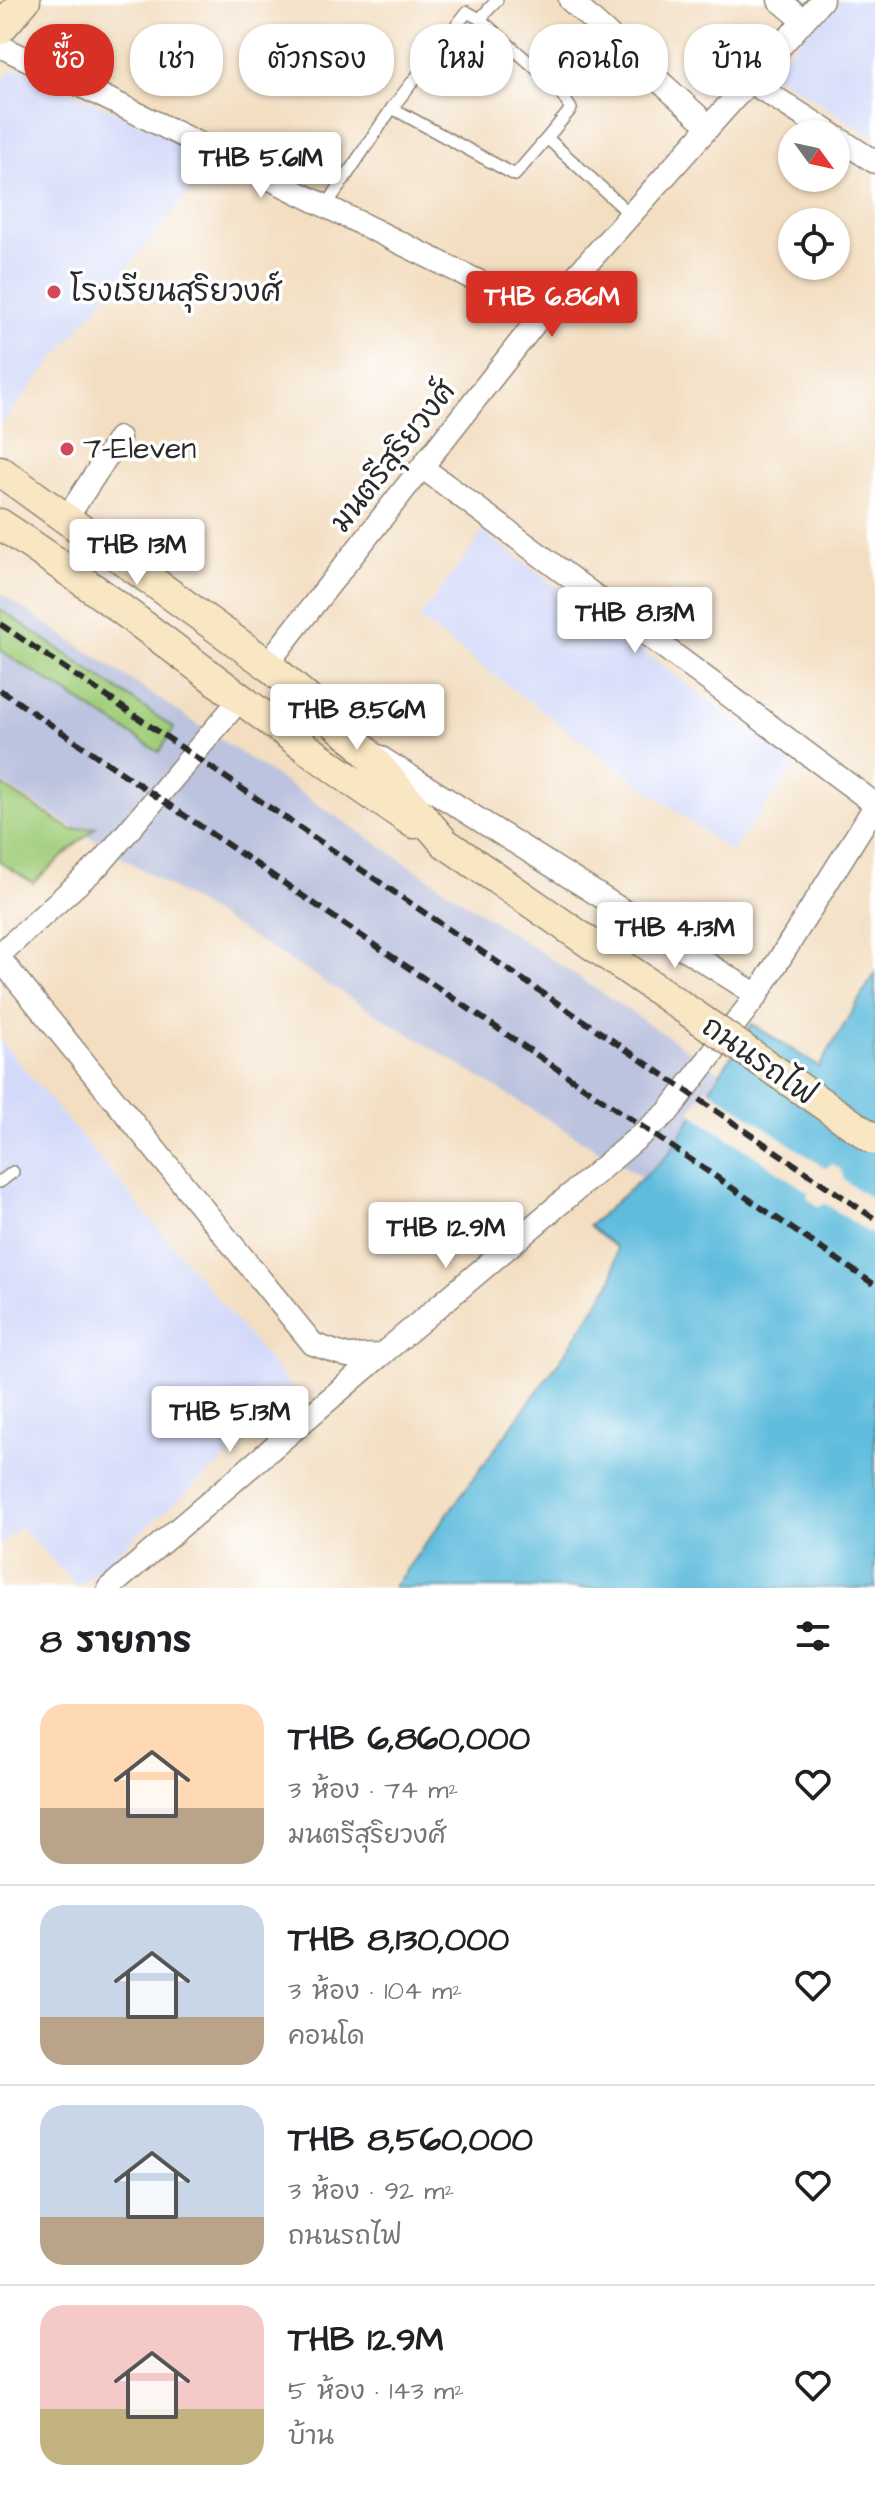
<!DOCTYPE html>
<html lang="th">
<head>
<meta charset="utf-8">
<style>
  :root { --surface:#fff; --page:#f2f2f2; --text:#202124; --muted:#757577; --line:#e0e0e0; --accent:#d93025 }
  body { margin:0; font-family:"Architects Daughter","Playpen Sans Thai",sans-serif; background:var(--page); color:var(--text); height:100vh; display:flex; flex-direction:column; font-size:30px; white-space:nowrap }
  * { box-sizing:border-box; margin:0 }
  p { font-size:26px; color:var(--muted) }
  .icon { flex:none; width:44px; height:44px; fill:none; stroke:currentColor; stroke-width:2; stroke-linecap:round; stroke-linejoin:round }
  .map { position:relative; height:1588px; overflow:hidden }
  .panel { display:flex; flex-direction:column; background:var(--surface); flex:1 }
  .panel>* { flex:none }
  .top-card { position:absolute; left:24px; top:24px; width:828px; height:72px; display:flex; gap:16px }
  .needle { width:52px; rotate:123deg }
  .controls { position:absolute; left:778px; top:120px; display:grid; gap:16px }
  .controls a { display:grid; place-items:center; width:72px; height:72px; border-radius:50%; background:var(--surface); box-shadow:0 2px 6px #0004; font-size:40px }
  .price { position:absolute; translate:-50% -68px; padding:0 18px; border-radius:8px; background:#fff; color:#222; font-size:26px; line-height:52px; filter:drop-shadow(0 2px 4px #0008) }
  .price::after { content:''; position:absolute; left:50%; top:48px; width:24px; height:18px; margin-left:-12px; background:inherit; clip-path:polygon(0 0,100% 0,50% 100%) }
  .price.selected { background:var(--accent); color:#fff }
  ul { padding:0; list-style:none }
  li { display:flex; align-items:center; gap:24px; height:200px; padding:0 40px }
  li+li { border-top:2px solid var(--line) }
  li span { display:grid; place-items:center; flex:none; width:224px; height:160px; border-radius:24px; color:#555 }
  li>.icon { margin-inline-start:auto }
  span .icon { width:96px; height:96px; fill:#fffc; stroke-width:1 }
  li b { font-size:34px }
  h2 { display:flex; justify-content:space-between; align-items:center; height:96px; padding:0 40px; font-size:34px }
  .tag { padding:0 28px; border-radius:32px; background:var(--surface); box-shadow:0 2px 6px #0004; font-size:28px; line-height:72px }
  .tag.selected { background:var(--accent); color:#fff }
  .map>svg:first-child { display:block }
  .built { fill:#d2d9f9 }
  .industrial { fill:#bcc3de }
  .green { fill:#a1cd7a; stroke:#667c52; stroke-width:2 }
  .water { fill:#5fbcdd; stroke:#457484; stroke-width:2 }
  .pier { fill:#f3dec1 }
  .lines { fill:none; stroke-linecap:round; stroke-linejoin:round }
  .lane-casing { stroke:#8f8476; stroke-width:14 }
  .street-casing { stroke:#8f8476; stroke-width:25 }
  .secondary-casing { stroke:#8f8476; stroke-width:33 }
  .lane { stroke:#fff; stroke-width:11 }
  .street { stroke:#fff; stroke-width:22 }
  .secondary { stroke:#f9e7c3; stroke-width:30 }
  .rail { stroke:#2b2b2b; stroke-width:6; stroke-dasharray:12 6; stroke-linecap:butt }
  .secondary-bridge-casing { stroke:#8f8476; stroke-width:33; stroke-linecap:butt }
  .secondary-bridge { stroke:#f9e7c3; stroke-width:30 }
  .poi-dot { fill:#d1495b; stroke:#fff; stroke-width:3 }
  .labels { text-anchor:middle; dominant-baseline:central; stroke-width:7; stroke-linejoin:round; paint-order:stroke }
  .poi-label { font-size:30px; fill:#2b2b2b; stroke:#fff; text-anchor:start }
  .street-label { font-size:30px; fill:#2b2b2b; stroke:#fff }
</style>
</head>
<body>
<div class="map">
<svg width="875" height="1588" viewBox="0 0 875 1588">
  <rect width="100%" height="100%" fill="#fff"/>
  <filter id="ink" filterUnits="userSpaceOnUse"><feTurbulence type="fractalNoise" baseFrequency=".0125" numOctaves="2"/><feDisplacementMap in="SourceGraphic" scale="16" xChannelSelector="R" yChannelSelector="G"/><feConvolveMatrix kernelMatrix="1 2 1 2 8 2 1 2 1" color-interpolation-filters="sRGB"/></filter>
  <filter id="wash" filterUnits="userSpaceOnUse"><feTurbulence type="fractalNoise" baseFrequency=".006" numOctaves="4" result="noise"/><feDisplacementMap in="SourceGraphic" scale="32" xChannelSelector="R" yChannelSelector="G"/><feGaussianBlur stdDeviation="1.8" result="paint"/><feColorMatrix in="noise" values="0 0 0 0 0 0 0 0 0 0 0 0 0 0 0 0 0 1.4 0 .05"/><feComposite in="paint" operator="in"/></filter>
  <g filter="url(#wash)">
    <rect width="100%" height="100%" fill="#f3dec1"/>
    <g class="built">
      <polygon points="840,0 875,0 875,138 769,71"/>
      <polygon points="23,69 216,159 0,426 0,83 11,70"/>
      <polygon points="483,532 796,765 731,852 419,619"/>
      <polygon points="0,1040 299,1396 77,1587 20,1526 0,1545"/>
    </g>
    <polygon class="industrial" points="0,593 721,1072 667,1156 643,1178 0,782"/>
    <g class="green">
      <polygon points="0,609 174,728 159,752 0,650"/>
      <polygon points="0,784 72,830 96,827 33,883 0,862"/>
    </g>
    <polygon class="water" points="875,973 875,1588 393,1588 566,1352 613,1279 617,1248 589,1226 667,1156 752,1024 819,1067"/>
    <polygon class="pier" points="706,1087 825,1168 833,1164 841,1170 844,1180 875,1202 875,1237 826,1204 818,1206 807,1198 808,1192 690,1112"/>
  </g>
  <g filter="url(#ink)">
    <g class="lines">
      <defs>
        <g id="lane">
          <polyline points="480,19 497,0"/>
          <polyline points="547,138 571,109 558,88 480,19 467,12 392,108 515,175 547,138 631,215"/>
          <polyline points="326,206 392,108"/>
          <polyline points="0,1182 13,1172"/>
        </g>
        <g id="street">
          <polyline points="570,0 709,126"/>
          <polyline points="779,0 803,20"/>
          <polyline points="0,46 543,313"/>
          <polyline points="749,81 832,134"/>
          <polyline points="836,137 875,162"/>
          <polyline points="423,468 875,804"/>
          <polyline points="66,519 119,438"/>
          <polyline points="267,664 543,313 822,0"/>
          <polyline points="378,756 757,995"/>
          <polyline points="0,954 102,862 242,697"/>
          <polyline points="0,959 313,1344 347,1356 381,1355 668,1112 757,995 875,806"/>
          <polyline points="109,1588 381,1355"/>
        </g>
        <g id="secondary">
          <polyline points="0,29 25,0"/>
          <polyline points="0,471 267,664 360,745 445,843"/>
          <path d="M0 524C142 617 271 729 414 823"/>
        </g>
      </defs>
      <use href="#lane" class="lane-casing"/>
      <use href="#street" class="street-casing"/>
      <use href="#secondary" class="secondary-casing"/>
      <use href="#lane" class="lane"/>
      <use href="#street" class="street"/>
      <use href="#secondary" class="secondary"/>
      <g class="rail">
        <polyline points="0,624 875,1219"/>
        <polyline points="0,690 875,1285"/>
      </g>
      <defs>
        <polyline id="secondary-bridge" points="445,843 875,1140"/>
      </defs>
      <use href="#secondary-bridge" class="secondary-bridge-casing"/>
      <use href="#secondary-bridge" class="secondary-bridge"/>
    </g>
  </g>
  <g class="poi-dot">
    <circle cx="54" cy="292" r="8"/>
    <circle cx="67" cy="449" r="8"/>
  </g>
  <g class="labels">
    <g class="poi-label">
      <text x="70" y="292">โรงเรียนสุริยวงศ์</text>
      <text x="83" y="449">7-Eleven</text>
    </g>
    <g class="street-label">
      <text transform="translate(393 457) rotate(-52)">มนตรีสุริยวงศ์</text>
      <text transform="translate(759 1061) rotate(35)">ถนนรถไฟ</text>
    </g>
  </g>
</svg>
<div class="controls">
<a><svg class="needle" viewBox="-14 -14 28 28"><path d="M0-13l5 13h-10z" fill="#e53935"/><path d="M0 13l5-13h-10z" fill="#757577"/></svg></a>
<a><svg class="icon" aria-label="locate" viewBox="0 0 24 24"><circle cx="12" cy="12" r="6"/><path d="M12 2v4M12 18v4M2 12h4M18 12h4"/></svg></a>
</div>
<b class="price" style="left:261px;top:200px">THB 5.61M</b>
<b class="price selected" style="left:552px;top:339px">THB 6.86M</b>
<b class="price" style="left:137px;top:587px">THB 13M</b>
<b class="price" style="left:635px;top:655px">THB 8.13M</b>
<b class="price" style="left:357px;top:752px">THB 8.56M</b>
<b class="price" style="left:675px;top:970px">THB 4.13M</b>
<b class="price" style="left:446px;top:1270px">THB 12.9M</b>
<b class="price" style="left:230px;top:1454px">THB 5.13M</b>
<div class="top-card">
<a class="tag selected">ซื้อ</a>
<a class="tag">เช่า</a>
<a class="tag">ตัวกรอง</a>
<a class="tag">ใหม่</a>
<a class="tag">คอนโด</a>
<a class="tag">บ้าน</a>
</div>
</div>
<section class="panel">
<h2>8 รายการ<svg class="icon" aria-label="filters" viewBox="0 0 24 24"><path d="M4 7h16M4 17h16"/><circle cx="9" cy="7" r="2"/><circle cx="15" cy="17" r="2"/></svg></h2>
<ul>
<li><span style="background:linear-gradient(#ffd9b3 65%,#b9a48a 0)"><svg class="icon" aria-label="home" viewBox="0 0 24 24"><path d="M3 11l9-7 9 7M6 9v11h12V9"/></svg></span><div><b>THB 6,860,000</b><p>3 ห้อง · 74 m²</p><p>มนตรีสุริยวงศ์</p></div><svg class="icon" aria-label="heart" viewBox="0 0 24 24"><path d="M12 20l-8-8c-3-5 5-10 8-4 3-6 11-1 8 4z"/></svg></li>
<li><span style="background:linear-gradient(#c9d6e8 70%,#b9a48a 0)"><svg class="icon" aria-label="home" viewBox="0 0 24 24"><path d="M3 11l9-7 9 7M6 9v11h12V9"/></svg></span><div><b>THB 8,130,000</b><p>3 ห้อง · 104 m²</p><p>คอนโด</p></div><svg class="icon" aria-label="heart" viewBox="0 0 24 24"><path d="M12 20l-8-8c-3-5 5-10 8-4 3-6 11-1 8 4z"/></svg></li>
<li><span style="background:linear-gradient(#c9d6e8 70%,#b9a48a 0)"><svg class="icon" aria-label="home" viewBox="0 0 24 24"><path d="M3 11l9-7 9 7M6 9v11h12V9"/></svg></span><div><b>THB 8,560,000</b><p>3 ห้อง · 92 m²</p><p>ถนนรถไฟ</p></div><svg class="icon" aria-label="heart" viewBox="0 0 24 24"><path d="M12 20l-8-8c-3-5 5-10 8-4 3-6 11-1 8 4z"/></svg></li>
<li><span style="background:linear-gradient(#f6c9c9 65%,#c2b280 0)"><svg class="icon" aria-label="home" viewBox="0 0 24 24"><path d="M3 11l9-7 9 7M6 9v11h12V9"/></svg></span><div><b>THB 12.9M</b><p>5 ห้อง · 143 m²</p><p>บ้าน</p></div><svg class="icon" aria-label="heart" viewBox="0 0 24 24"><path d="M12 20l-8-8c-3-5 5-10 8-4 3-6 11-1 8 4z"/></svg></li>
</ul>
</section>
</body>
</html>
